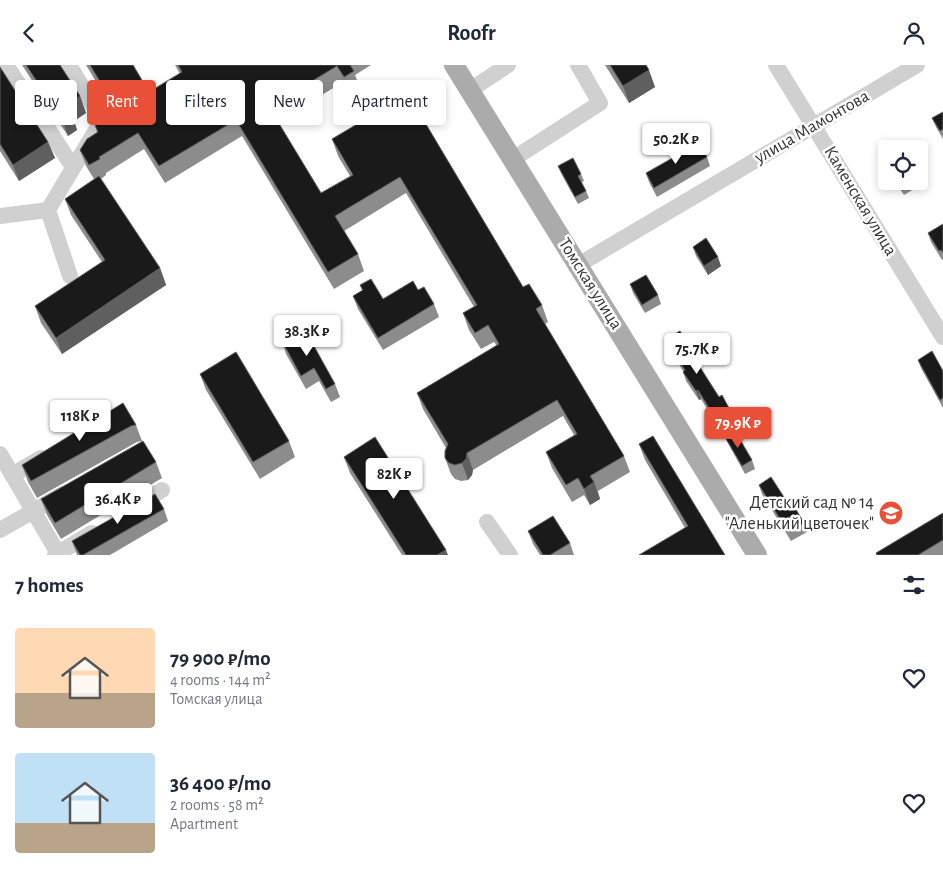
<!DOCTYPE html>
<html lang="en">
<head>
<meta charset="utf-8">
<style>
  :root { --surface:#fff; --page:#f2f2f3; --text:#1f2937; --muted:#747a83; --accent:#e85137 }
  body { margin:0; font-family:"Alegreya Sans",sans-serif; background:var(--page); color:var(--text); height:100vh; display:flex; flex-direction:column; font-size:19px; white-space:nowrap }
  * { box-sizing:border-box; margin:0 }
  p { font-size:16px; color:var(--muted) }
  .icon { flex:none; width:28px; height:28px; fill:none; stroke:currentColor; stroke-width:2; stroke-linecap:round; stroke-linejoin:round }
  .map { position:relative; height:490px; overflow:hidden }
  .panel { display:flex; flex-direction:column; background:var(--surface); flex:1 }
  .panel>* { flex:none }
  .banner { position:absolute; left:15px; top:15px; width:500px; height:45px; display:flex; gap:10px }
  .buttons { position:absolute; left:878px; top:75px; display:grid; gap:10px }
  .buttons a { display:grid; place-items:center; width:50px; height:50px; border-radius:5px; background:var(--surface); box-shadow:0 2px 8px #0003; font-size:25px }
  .price { position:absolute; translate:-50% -42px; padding:0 11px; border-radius:5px; background:#fff; color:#222; font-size:16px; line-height:32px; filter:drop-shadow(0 1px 2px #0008) }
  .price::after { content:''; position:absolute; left:50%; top:30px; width:15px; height:11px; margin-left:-8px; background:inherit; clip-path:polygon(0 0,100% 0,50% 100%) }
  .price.current { background:var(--accent); color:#fff }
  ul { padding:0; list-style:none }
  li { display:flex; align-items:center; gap:15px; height:125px; padding:0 15px }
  li span { display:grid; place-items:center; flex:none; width:140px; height:100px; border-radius:5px; color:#555 }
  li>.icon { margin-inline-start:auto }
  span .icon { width:60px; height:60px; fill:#fffc; stroke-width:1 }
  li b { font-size:21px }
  h2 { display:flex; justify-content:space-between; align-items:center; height:60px; padding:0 15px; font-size:21px }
  .pill { padding:0 18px; border-radius:5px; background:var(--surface); box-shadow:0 2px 8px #0003; font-size:18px; line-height:45px }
  .pill.current { background:var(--accent); color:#fff }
  header { display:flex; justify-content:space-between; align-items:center; height:65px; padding:0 15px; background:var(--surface); font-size:22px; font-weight:600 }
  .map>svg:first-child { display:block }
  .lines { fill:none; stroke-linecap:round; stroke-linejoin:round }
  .minor { stroke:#d0d0d0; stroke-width:16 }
  .major { stroke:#ababab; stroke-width:20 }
  .wall { fill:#8c8c8c; fill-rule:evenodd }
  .shaded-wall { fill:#5f5f5f }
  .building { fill:#1a1a1a; stroke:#5f5f5f; fill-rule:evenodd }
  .labels { text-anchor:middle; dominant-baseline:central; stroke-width:5; stroke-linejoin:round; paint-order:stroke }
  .street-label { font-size:18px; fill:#333; stroke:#fff }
  .poi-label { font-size:18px; fill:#333; stroke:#fff; text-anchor:end }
</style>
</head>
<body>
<header><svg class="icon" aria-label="back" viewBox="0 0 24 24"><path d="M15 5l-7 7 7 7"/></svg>Roofr<svg class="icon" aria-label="person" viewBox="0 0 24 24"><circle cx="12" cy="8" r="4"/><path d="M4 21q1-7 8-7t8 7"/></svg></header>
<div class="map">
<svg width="943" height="490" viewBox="0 0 943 490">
  <rect width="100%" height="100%" fill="#fff"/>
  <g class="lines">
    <g class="minor">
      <polyline points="6,0 73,102"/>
      <polyline points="69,0 102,55 48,145 70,211"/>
      <polyline points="776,0 943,272"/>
      <polyline points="470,25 508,0"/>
      <polyline points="513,94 600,38 578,0"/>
      <polyline points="0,151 48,145"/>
      <polyline points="578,200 917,0"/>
      <polyline points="0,389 59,490"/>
      <polyline points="12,410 41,393"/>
      <polyline points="136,441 162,425"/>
      <polyline points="487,457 510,490"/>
      <polyline points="0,465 63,429"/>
      <polyline points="55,490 92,468"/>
    </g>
    <polyline class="major" points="454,0 757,490"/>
  </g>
  <g class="wall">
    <polygon points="22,0 60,0 80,31 86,48 74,56 77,65 68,71"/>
    <path d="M86 0H133L149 27 180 9 175 0H371L355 10 360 23 350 28 343 17 278 57 321 128 350 111 338 91 332 74 408 29 523 222 542 240 548 257 545 259 624 391 630 407 598 426 600 434 590 440 584 430 572 437 552 403 546 387 574 370 563 351 473 405 472 410 468 415 461 416 455 414 451 409 445 393 446 383 423 344 417 328 497 281 494 277 481 284 469 265 463 248 474 242 406 128 344 166 358 189 364 206 334 224 242 71 165 118 144 84 106 108V110L101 114 160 203 166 220 62 289 41 258 35 241 102 197 71 150 65 134 94 114 86 101 80 85 97 67 95 60 115 48ZM202 40 205 45 188 55 185 50Z"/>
    <polygon points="605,0 646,0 655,22 629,38"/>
    <polygon points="0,2 48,77 55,93 19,116 0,86"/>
    <polygon points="943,47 943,74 936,62 932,53"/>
    <polygon points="707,92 710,101 657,132 649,117 646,108"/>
    <polygon points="558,101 581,109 584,116 582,117 586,126 589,133 578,139 561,108"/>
    <polygon points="895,116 918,116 919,121 904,130"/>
    <polygon points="943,159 943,194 942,195 931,177 928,168"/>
    <polygon points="693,182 721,201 708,210 696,191"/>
    <polygon points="630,219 658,230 661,239 645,248 633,228"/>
    <polygon points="360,220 383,234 418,225 434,239 439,252 383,285 358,244 353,231 362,226"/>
    <polygon points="666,274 694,292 719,332 730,345 733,353 718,362 701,334 699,335 686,316 683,306 669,283"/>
    <polygon points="282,276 335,319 340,332 331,337 319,316 306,324 286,289"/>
    <polygon points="918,295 943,306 943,343 921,303"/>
    <polygon points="200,309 289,376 295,392 260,414 206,325"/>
    <polygon points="123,338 136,360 142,376 137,377 37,433 28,417 22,400"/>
    <polygon points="725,372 752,395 755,404 745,409 729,380"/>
    <polygon points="639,379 725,490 685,463 645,395"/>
    <polygon points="344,392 448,490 402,490 350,408"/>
    <polygon points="156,397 162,413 61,474 47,450 41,434"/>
    <polygon points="759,420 791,443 804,458 807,467 791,476 762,429"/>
    <polygon points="164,444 168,456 110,490 77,490 72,476"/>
    <polygon points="943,448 943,490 877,490"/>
    <polygon points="528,466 570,478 574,490 540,490 533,479"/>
  </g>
  <g class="shaded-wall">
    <polygon points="649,5 655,22 629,38 623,21"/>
    <polygon points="80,31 86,48 74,56 77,65 68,71 62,54 66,40"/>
    <polygon points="48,77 55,93 19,116 13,100"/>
    <polygon points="718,192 721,201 708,210 704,201"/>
    <polygon points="160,203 166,220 62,289 56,273"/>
    <polygon points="698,325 701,334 699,335 696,326"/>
    <polygon points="467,388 473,405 472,410 468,415 462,398"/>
    <polygon points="594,417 600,434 590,440 584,424"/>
    <polygon points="446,485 448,490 437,490"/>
  </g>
  <g class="building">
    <polygon points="26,0 60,0 80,31 66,40 71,48 62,54"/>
    <path d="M90 0H133L149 27 182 7 178 0H350L354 6 344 12 337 1 269 42 321 128 353 110 332 74 408 29 523 222 529 219 542 240 536 244 624 391 590 411 594 417 584 424 578 413 566 420 546 387 577 369 557 335 467 388 466 394 462 398 455 400 449 398 445 393V386L448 379 417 328 499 279 488 260 475 268 463 248 477 240 400 112 335 151 358 189 328 207 236 55 159 101 138 68 99 92 100 94 89 100 80 85 87 74 98 67 95 60 118 46ZM196 24 208 44 188 55 176 35Z"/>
    <polygon points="610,0 646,0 649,5 623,21"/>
    <polygon points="0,2 48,77 13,100 0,79"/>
    <polygon points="943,47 943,64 940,66 932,53"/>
    <polygon points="699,78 707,92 654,123 646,108"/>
    <polygon points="573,93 581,109 578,111 586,126 575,132 558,101"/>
    <polygon points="99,111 160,203 56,273 35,241 105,195 65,134"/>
    <polygon points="897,116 909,116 900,121"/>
    <polygon points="943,159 943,188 941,185 939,186 928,168"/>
    <polygon points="706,173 718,192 704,201 693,182"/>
    <polygon points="646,210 658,230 642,240 630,219"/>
    <polygon points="371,214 383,234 413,216 418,225 424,222 434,239 378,273 353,231 363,225 360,220"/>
    <polygon points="304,263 335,319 326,324 314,303 301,311 282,276"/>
    <polygon points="680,266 691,284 689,285 719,332 722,330 730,345 715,353 698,325 696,326 683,307 685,305 666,274"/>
    <polygon points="932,286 943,306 943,333 940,335 918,295"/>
    <polygon points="236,287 289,376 253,397 200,309"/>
    <polygon points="123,338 136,360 131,361 31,416 22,400"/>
    <polygon points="735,366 752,395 742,401 725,372"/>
    <polygon points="653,371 725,490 639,490 688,461 639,379"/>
    <polygon points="375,372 446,485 437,490 406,490 344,392"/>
    <polygon points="143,376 156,397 55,458 41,434"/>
    <polygon points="771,412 791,443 794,441 804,458 788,467 759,420"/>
    <polygon points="155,429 164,444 83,490 80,490 72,476"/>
    <polygon points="943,448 943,475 918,490 877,490 876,488"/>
    <polygon points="553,451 570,478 550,490 543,490 528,466"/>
  </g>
  <defs>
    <symbol id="school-disc" viewBox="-11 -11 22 22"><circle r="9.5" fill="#e85137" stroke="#fff"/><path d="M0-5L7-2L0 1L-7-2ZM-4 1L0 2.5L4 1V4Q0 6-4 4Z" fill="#fff"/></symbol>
  </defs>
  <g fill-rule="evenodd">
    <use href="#school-disc" x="877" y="434" width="28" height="28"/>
  </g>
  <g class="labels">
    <g class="street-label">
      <text transform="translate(812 62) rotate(-30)">улица Мамонтова</text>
      <text transform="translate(860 136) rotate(59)">Каменская улица</text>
      <text transform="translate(590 219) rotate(58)">Томская улица</text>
    </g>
    <g class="poi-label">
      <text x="874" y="438">Детский сад № 14<tspan x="874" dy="21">"Аленький цветочек"</tspan></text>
    </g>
  </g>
</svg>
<div class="buttons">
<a><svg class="icon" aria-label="locate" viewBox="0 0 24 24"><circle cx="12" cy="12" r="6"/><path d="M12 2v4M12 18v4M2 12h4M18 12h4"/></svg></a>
</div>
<b class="price" style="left:676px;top:100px">50.2K ₽</b>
<b class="price" style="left:307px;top:292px">38.3K ₽</b>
<b class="price" style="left:697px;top:310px">75.7K ₽</b>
<b class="price" style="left:80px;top:377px">118K ₽</b>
<b class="price current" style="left:738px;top:384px">79.9K ₽</b>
<b class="price" style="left:394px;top:435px">82K ₽</b>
<b class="price" style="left:118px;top:460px">36.4K ₽</b>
<div class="banner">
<a class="pill">Buy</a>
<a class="pill current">Rent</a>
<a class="pill">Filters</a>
<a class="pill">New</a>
<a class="pill">Apartment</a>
</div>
</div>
<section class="panel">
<h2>7 homes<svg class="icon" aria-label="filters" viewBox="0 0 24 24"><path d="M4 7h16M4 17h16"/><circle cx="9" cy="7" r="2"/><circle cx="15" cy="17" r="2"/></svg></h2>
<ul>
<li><span style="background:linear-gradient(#ffd9b3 65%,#b9a48a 0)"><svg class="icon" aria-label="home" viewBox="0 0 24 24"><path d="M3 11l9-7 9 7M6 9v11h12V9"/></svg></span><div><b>79 900 ₽/mo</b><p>4 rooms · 144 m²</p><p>Томская улица</p></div><svg class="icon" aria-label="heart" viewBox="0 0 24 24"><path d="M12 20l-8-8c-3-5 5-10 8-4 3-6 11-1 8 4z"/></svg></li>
<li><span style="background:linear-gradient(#bfe0f5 70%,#b9a48a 0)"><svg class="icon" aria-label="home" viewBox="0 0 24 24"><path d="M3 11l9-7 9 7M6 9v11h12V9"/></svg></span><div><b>36 400 ₽/mo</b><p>2 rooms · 58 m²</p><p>Apartment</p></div><svg class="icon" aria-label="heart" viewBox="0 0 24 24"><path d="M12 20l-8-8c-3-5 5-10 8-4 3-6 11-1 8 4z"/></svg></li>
</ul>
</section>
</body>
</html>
